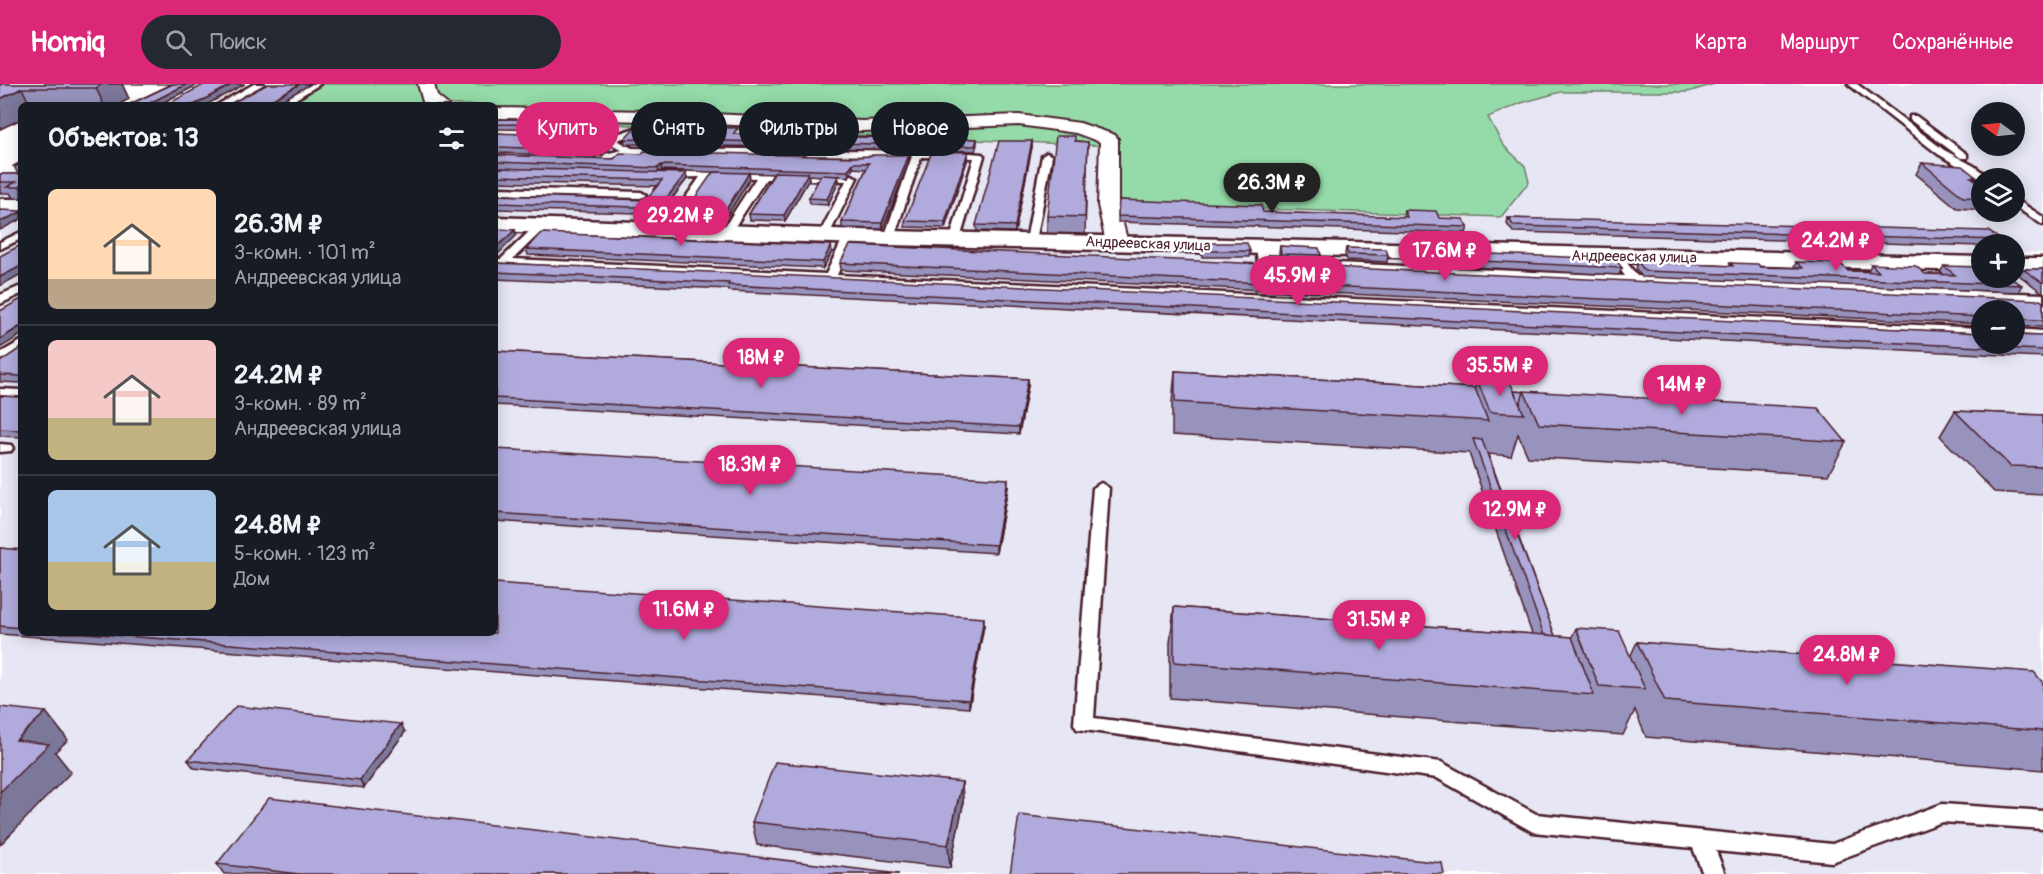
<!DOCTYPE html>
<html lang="ru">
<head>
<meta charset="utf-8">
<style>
  :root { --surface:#171b24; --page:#242831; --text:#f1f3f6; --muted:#9ea1a6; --line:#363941; --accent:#db2777 }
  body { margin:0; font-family:Pangolin,sans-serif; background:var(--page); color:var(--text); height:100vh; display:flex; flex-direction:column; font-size:22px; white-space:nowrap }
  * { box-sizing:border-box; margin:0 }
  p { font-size:20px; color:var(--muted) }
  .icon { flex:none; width:33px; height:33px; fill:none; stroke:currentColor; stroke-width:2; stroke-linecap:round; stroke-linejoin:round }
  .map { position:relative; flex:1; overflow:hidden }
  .drawer { position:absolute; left:18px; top:18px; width:480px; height:534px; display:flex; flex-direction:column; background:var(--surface); border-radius:9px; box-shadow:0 3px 15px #0003 }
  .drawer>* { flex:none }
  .top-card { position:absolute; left:516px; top:18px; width:570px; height:54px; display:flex; gap:12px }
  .needle { width:39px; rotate:285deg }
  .controls { position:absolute; left:1971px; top:18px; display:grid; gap:12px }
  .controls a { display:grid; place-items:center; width:54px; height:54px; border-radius:50%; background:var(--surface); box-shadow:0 3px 15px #0003; font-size:30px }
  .price { position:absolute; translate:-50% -51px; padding:0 14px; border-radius:21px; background:var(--accent); color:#fff; font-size:20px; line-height:39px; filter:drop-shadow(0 2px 3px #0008) }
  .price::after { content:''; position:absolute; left:50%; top:36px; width:18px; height:14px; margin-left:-9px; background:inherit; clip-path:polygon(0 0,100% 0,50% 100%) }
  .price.current { background:#222; color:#fff }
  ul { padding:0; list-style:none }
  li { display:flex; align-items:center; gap:18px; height:150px; padding:0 30px }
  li+li { border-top:2px solid var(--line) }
  li span { display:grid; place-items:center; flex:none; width:168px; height:120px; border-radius:9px; color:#555 }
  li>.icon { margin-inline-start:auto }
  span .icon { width:72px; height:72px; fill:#fffc; stroke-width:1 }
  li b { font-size:26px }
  h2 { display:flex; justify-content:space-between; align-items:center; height:72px; padding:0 30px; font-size:26px }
  .pill { padding:0 21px; border-radius:27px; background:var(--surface); box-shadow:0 3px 15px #0003; font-size:21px; line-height:54px }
  .pill.current { background:var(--accent); color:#fff }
  header { display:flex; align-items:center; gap:36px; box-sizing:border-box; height:84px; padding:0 30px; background:var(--accent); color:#fff }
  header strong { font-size:28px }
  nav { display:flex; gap:33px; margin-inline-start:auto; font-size:21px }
  .search { width:420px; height:54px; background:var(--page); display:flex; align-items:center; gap:15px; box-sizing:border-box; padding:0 21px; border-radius:33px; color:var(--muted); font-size:22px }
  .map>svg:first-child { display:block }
  .built { fill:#e7e6f4; fill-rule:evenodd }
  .green { fill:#95dba9; stroke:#707d6a; stroke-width:1.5 }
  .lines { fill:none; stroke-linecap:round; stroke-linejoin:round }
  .lane-casing { stroke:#4a1f2b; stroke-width:5 }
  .street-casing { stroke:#4a1f2b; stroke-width:4 }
  .secondary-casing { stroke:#4a1f2b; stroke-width:5 }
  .lane { fill:#fff; fill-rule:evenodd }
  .street { fill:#fff; fill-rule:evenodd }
  .secondary { fill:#fff; fill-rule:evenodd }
  .wall { fill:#9793bd; stroke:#4a1f2b; stroke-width:1.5 }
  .shaded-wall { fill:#7b789a; stroke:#4a1f2b; stroke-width:1.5 }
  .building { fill:#b0abdc; stroke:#4a1f2b; stroke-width:1.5 }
  .labels { text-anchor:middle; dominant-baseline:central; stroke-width:5; stroke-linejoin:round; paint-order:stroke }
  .far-street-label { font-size:15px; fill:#4a1f2b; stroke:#fff }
</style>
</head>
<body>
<header>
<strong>Homiq</strong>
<div class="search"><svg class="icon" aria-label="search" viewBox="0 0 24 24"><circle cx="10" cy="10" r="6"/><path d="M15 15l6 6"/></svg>Поиск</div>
<nav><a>Карта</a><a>Маршрут</a><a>Сохранённые</a></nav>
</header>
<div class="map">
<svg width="2043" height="790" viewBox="0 0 2043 790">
  <rect width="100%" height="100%" fill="#fff"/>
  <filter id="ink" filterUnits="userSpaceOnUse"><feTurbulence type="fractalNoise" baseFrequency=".0167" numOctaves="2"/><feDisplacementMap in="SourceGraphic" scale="12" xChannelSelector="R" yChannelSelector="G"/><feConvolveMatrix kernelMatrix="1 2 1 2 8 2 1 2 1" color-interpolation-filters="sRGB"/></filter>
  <g filter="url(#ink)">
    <path class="built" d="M1714 0H2043V169L2019 168 2043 183V790H0V98L21 86V549H495V35L1525 82 1503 61 1488 34 1521 19 1561 8H1688ZM1982 28H2014V62H1982ZM1982 94H2014V128H1982ZM1982 160H2014V194H1982ZM1982 226H2014V260H1982Z"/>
    <polygon class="green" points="314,0 1714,0 1688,8 1561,8 1521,19 1488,33 1503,61 1525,82 1529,98 1501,133 1113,120 1110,62 495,35 495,21 277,21"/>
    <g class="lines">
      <defs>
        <g id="lane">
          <polygon points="254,0 264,0 227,21 217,21"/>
          <polygon points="310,0 320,0 286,21 276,21"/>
          <polygon points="1848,0 1857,0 1944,66 1974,82 1990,94 1982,96 1938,70"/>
          <polygon points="678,30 681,31 681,35 617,56 632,64 946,67 982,70 984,72 960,155 955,158 950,155 974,74 921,73 894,154 889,157 884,154 912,72 630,70 599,77 596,76 596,72 622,66 601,54 495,51 495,45 603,48 611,52"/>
          <polygon points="1910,32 1916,32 1967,70 1967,74 1961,74 1910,36"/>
          <polygon points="1047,69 1052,72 1036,157 1031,160 1026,157 1042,72"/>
          <polygon points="707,87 852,91 857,94 828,153 820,153 819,151 846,97 766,95 730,150 726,151 721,148 756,94 710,93 672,148 664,148 663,146 700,93 666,94 661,91 663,89"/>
          <polygon points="495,104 641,108 646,111 641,114 495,110"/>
          <polygon points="2014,114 2043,133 2043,141 2014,122"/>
          <polygon points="541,139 546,142 545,144 513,175 826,190 844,152 849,149 854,152 837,191 1982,244 1982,252 495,181 495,175 501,175 537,140"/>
          <polygon points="21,148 21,155 0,165 0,158"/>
          <polygon points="1261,160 1266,163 1269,176 1625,192 1611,173 1617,170 1621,171 1637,192 2043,210 2043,218 1264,182 1258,179 1256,163"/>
          <polygon points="21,202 21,210 0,220 0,211"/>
          <polygon points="2014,245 2043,247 2043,255 2014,253"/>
          <polygon points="21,257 21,267 0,279 0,269"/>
          <polygon points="0,305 21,306 21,314 0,313"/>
          <polygon points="0,360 11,361 13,364 11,367 0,368"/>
          <polygon points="1101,399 1109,404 1094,634 1441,678 1536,730 1832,760 1942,720 2043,727 2043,745 1942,738 1832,778 1716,767 1725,790 1703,790 1693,764 1533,748 1437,694 1077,645 1074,640 1093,404"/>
        </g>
        <g id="street">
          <polygon points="418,0 434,0 437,12 448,21 429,21 423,18"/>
          <polygon points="495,24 648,27 862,37 1019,31 1080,39 1115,51 1118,55 1118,121 1128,159 1125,164 1117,166 1109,164 1106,159 1098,121 1100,58 1076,49 1019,41 862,47 648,37 495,34"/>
        </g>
        <g id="secondary">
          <rect x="0" y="115" width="21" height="14"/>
          <polygon points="495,133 889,147 1982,173 1982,187 889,161 495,147"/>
          <rect x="2014" y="174" width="29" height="14"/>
        </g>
      </defs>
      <use href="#lane" class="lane-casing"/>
      <use href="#street" class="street-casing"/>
      <use href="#secondary" class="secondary-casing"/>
      <use href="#lane" class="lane"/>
      <use href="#street" class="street"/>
      <use href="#secondary" class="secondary"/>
    </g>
    <g class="wall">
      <polygon points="0,0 199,0 158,21 128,21 172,0 122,0 129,15 118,21 21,21 21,35 0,45"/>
      <polygon points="495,40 588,41 583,46 495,45"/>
      <polygon points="495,49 590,57 589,58 610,64 602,72 495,69"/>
      <polygon points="738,50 977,55 977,61 975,67 625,60 624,55"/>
      <polygon points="1032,57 1032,63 1015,148 977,147 976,141"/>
      <polygon points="1075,57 1088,58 1085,150 1047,149 1047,132"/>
      <polygon points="968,68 968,74 945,144 905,143 905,137"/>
      <polygon points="495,71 614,75 909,77 883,145 842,144 842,138 866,85 853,84 849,93 838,92 839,97 828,121 810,120 809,114 821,92 808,91 809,95 785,137 750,136 749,130 773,90 749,89 750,95 723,138 684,137 683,131 731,89 662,86 660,88 687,95 671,116 680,122 674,130 495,125 495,111 646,116 657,102 495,98"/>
      <polygon points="21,78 21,88 17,88 14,82"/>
      <polygon points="1922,79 1976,93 1975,95 1982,100 1982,126 1957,124 1916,90"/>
      <polygon points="0,90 21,90 21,114 13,114 10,109 0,109"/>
      <polygon points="1119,116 1263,128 1403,133 1404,126 1439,134 1468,143 1466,149 1118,138"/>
      <polygon points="1508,134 2001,156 1999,160 1982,160 1982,162 1513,148 1507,140"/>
      <polygon points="1201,159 1250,167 1249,173 1202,173 1200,165"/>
      <polygon points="1280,162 1321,171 1320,177 1280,176 1279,168"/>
      <polygon points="1346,164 1388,171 1387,178 1347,176 1345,170"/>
      <polygon points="526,165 832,168 823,184 528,171"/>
      <polygon points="1416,167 1622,184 1619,191 1417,180 1414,173"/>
      <polygon points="1638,178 1729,182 1730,179 1760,183 1794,184 1796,178 1848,187 1868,187 1871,180 1925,190 1943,190 1940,188 1944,182 2022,201 2018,208 1642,193 1636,185"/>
      <polygon points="495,179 2043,252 2043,273 729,207 728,205 495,195"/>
      <polygon points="840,179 2043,218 2043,243 2014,242 2014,226 1982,226 1982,240 841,186"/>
      <polygon points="2023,185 2043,185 2043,209 2019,191"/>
      <polygon points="21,264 21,299 0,298 0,278"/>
      <polygon points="495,267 1028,295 1028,302 1019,350 495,321"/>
      <polygon points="1175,287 1475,304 1477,296 1514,307 1524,308 1846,358 1828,391 1528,373 1518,350 1511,372 1488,370 1555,552 1572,553 1576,544 1630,573 1637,558 2043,599 2043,686 1646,653 1635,626 1623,651 1170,614 1170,559 1174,523 1532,550 1469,369 1172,351 1172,319"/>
      <polygon points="0,312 21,313 21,353 0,352"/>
      <polygon points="1955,327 2043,331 2043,411 1994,408 1940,352"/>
      <polygon points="495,365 1008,403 996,469 495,437"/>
      <polygon points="0,464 21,466 21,549 495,549 984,541 969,624 0,550"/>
      <polygon points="405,648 364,704 194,684 188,676"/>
      <polygon points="962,698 963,721 950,784 757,761 752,738"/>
      <polygon points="217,780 899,790 224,790"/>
    </g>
    <g class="shaded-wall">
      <polygon points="102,0 122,0 129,15 118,21 104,21 96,4"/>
      <polygon points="187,0 199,0 158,21 146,21"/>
      <polygon points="233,0 245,0 206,21 194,21"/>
      <polygon points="300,0 311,0 273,21 262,21"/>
      <polygon points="22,4 30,21 21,21 21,35 0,45 0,15"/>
      <polygon points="586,36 588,41 583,46 581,41"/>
      <polygon points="589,52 590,57 584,64 582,58"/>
      <polygon points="1032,57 1032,63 1015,148 1015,142"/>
      <polygon points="609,59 610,64 602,72 601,66"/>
      <polygon points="968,68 968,74 945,144 945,138"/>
      <polygon points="909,71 909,77 883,145 882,139"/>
      <polygon points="853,79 853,84 849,93 848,87"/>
      <polygon points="661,81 662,86 659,89 658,84"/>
      <polygon points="686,89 687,95 666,122 665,116"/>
      <polygon points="749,89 750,95 723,138 722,132"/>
      <polygon points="808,89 809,95 785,137 784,131"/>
      <polygon points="838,92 839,97 828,121 827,115"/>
      <polygon points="679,116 680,122 674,130 673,124"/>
      <polygon points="21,128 21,135 0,146 0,138"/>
      <polygon points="515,146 516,152 497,171 495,164"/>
      <polygon points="831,161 832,168 823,184 823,178"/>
      <polygon points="21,182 21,190 0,202 0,193"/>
      <polygon points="21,242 21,251 0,264 0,255"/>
      <polygon points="1028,295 1028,302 1019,350 1019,343"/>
      <polygon points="1008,395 1008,403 996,469 996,461"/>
      <polygon points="984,534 984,541 969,624 969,616"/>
      <polygon points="46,628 68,656 55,668 71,688 0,761 0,708 16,656"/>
      <polygon points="401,640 405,648 364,704 360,696"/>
      <polygon points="962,698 963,721 950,784 948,761"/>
    </g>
    <g class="building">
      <polygon points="0,0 102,0 96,4 22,4 0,15"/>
      <polygon points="173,0 187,0 146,21 128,21"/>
      <polygon points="205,0 233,0 194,21 166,21"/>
      <polygon points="268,0 300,0 262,21 228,21"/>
      <polygon points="495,35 586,36 581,41 495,40"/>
      <polygon points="636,42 738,44 733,50 757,51 761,45 799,46 795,52 977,55 975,62 624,55"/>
      <polygon points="495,49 589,52 582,58 609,59 601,66 495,63"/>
      <polygon points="1056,52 1075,52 1075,57 1088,58 1085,133 1047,132"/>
      <polygon points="999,57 1032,57 1015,142 976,141"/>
      <polygon points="644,67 855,73 872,72 872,71 909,71 882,139 842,138 869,79 853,79 848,87 661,81 658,84 495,78 495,71 614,75 620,69 642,70"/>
      <polygon points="932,67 968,68 945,138 905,137"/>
      <polygon points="21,78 21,82 14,82"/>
      <polygon points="1922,79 1962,82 1976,93 1971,93 1982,100 1982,114 1963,113"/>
      <polygon points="495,84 686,89 665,116 679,116 673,124 495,119 495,111 646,116 662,96 495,92"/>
      <polygon points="713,88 749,89 722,132 683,131"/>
      <polygon points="775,88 808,89 784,131 749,130"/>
      <polygon points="0,90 21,90 21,103 7,103 16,98 0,98"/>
      <polygon points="821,91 838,92 827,115 809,114"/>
      <polygon points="1119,116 1261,121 1263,128 1407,133 1404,126 1436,127 1439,134 1463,135 1468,143 1118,132"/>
      <polygon points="0,126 21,127 21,128 0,138"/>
      <polygon points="1508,134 1988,147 2001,156 1514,142"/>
      <polygon points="495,145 515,146 495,164"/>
      <polygon points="542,149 831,161 823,178 526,165"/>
      <polygon points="1201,159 1247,159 1250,167 1203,167"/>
      <polygon points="21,161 21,182 0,193 0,172"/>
      <polygon points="850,161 2040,216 2043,218 2043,236 2014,235 2014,226 1982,226 1982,233 840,179"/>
      <polygon points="1280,162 1319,164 1321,171 1281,170"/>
      <polygon points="1346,164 1386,165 1388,171 1348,170"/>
      <polygon points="1416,167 1615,175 1622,184 1419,174"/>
      <polygon points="1638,178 1733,182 1730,179 1758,180 1760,183 1803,184 1796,178 1840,179 1848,187 1879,188 1871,180 1916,182 1925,190 1955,191 1944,182 1982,183 1982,194 2010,194 2022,201 1645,187"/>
      <polygon points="495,179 735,189 1982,249 1982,260 2014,260 2014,251 2043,252 2043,266 728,201 729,199 495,188"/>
      <polygon points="2023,185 2043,185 2043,199"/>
      <polygon points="21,215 21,242 0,255 0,227"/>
      <polygon points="21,264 21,292 0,291 0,278"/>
      <polygon points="495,267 1028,295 1019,343 495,314"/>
      <polygon points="1175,287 1475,304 1488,337 1175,318"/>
      <polygon points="1477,296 1510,298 1524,330 1490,328"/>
      <polygon points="1514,307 1524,308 1520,320"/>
      <polygon points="1524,307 1818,324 1846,358 1539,340"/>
      <polygon points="0,312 21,313 21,344 18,346 0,345"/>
      <polygon points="1955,327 2043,331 2043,383 2010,382"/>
      <polygon points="1473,355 1482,356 1555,552 1544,551"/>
      <polygon points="495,365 1008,395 996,461 495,429"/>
      <polygon points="0,464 21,466 21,544 0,542"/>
      <polygon points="495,499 984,534 969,616 86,549 495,549"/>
      <polygon points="1174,523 1572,553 1594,611 1174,578"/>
      <polygon points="1576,544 1619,547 1645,605 1599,602"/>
      <polygon points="1637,558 2034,588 2043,599 2043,647 1665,617"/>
      <polygon points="236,622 401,640 360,696 188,676"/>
      <polygon points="0,623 46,628 16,656 49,660 0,708"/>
      <polygon points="775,678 962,698 948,761 752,738"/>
      <polygon points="269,714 899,790 299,790 217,780"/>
      <polygon points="1019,731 1442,779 1444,790 1010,790"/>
    </g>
  </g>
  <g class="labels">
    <g class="far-street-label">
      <text transform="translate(1148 160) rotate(2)">Андреевская улица</text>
      <text transform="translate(1634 173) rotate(1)">Андреевская улица</text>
    </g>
  </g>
</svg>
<div class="controls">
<a><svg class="needle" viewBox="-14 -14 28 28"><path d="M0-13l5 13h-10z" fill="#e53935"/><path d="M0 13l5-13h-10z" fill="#9ea1a6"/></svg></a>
<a><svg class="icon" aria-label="layers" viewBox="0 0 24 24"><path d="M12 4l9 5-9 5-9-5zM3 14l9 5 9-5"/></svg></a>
<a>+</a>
<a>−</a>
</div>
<b class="price current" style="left:1272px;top:130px">26.3M ₽</b>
<b class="price" style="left:681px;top:163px">29.2M ₽</b>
<b class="price" style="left:1836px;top:188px">24.2M ₽</b>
<b class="price" style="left:1445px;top:198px">17.6M ₽</b>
<b class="price" style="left:1298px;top:223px">45.9M ₽</b>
<b class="price" style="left:761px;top:305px">18M ₽</b>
<b class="price" style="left:1500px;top:313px">35.5M ₽</b>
<b class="price" style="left:1682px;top:332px">14M ₽</b>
<b class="price" style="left:750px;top:412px">18.3M ₽</b>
<b class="price" style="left:1515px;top:457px">12.9M ₽</b>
<b class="price" style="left:684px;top:557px">11.6M ₽</b>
<b class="price" style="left:1379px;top:567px">31.5M ₽</b>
<b class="price" style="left:1847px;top:602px">24.8M ₽</b>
<div class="top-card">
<a class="pill current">Купить</a>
<a class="pill">Снять</a>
<a class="pill">Фильтры</a>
<a class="pill">Новое</a>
</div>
<section class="drawer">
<h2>Объектов: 13<svg class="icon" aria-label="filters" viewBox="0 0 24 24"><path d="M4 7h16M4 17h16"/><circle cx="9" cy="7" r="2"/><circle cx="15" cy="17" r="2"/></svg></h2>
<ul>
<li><span style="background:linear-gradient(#ffd9b3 75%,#b9a48a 0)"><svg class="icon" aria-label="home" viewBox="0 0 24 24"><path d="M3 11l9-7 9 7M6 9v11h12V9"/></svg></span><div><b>26.3M ₽</b><p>3-комн. · 101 m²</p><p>Андреевская улица</p></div></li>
<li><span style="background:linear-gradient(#f6c9c9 65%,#c2b280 0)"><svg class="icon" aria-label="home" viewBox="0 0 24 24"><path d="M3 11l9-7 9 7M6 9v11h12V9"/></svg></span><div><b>24.2M ₽</b><p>3-комн. · 89 m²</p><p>Андреевская улица</p></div></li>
<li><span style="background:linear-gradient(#a9c7e8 60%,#c2b280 0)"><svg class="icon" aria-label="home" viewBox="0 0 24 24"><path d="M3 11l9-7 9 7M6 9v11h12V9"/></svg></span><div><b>24.8M ₽</b><p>5-комн. · 123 m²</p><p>Дом</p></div></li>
</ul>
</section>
</div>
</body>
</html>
